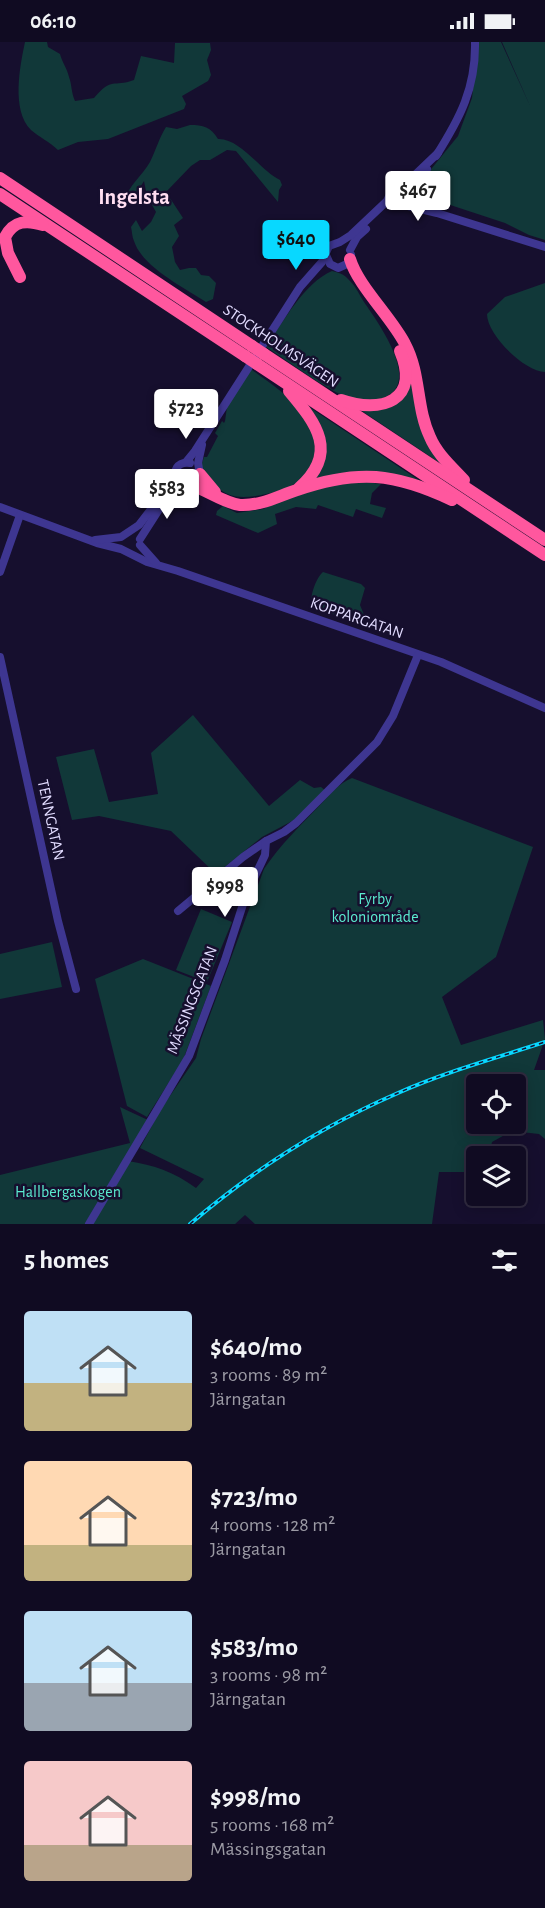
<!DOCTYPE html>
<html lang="en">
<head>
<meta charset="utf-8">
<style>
  :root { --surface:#100b22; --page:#19142a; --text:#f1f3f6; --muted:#9c9ba5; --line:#302b40; --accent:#08d8ff }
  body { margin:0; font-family:"Alegreya Sans",sans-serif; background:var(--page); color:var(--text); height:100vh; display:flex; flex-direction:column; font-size:22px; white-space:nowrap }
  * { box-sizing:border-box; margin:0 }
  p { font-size:20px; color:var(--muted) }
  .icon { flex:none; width:33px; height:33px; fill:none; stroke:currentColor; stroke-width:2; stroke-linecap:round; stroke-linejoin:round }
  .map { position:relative; height:1182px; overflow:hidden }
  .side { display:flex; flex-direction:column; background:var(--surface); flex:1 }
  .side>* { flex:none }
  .buttons { position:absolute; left:466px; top:1032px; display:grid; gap:12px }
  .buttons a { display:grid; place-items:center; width:60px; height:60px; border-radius:6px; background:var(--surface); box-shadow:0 3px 15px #0003,0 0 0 2px var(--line); font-size:30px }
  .price { position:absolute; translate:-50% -51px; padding:0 14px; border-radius:6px; background:#fff; color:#222; font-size:20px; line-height:39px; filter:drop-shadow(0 2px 3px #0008) }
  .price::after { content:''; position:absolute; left:50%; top:36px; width:18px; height:14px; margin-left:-9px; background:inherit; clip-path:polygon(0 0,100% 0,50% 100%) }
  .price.on { background:var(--accent); color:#111 }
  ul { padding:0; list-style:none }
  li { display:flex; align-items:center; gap:18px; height:150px; padding:0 24px }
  li span { display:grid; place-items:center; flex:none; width:168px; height:120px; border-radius:6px; color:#555 }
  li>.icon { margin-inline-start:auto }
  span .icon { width:72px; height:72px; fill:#fffc; stroke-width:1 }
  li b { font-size:26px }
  h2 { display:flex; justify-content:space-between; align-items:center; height:72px; padding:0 24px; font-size:26px }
  .status { display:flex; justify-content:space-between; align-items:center; height:42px; padding:0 30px; background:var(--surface); direction:ltr }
  .status svg { height:16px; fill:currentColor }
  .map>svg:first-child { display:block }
  .green { fill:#113839; fill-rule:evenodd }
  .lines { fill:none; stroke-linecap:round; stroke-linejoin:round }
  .minor { stroke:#3e3691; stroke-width:8 }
  .highway { stroke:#ff579e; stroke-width:12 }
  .rail-casing { stroke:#08d8ff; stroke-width:4 }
  .rail { stroke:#160f2e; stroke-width:1.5; stroke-dasharray:4.5; stroke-linecap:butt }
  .highway-bridge { stroke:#ff579e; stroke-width:12 }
  .labels { text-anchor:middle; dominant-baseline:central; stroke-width:5; stroke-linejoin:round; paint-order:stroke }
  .street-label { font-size:16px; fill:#e2dcff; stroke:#160f2e }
  .park-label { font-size:16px; fill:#5becd0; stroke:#160f2e }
  .district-label { font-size:22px; font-weight:bold; fill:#ffdef1; stroke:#160f2e }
</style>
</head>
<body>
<div class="status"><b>06:10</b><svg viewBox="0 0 49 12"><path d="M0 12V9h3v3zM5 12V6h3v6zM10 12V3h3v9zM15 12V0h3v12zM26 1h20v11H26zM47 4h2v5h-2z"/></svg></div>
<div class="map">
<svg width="545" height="1182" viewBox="0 0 545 1182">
  <rect width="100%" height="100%" fill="#160f2e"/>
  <g class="green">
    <path d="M25 0H47L48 5 60 12C62 20 67 26 69 35 72 43 71 50 75 59L94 56C113 34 112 46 134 38L141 14 174 21 175 1H210L211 8 207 18 211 33 208 39 182 54 186 62 184 67 108 97 78 100 58 108C50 100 39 95 31 88 11 68 20 24 25 0Z"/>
    <polygon points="478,0 501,0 531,66 502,0 545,0 545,198 529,193 505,181 429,156 419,142 458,94 472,56"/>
    <path d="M190 83C203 83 211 85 218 97 240 96 261 129 280 138L282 143 279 148 278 160 236 109 227 108 210 118H200L191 124 166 150 183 176 174 183 179 194 172 205 175 220 180 228 189 226H196L201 233 209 234 216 241 213 257 206 260C185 246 142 225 134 199 132 195 132 189 131 185L136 178 142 189 151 180 156 170 147 154 144 139 134 155 127 163 124 159C129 143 142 134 150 120 156 108 159 96 166 85L177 87Z"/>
    <path d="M332 229C337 230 344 232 348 237 355 243 359 252 364 260 377 279 422 340 385 355 376 359 367 362 358 359 332 353 290 320 266 305 283 280 304 241 332 229Z"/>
    <path d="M545 241V330C524 329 487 293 487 272L505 255Z"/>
    <path d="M251 327C269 341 291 354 303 373 311 385 321 407 314 420 311 426 302 438 296 441 283 450 245 459 230 453 216 448 208 436 201 424L204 415H207L218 394 215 391 222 379 224 381 225 379 227 365Z"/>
    <path d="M409 331 446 425 359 367C397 370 397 365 409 331Z"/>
    <polygon points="303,361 420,439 311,441 323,420"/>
    <polygon points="351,438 381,442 372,451 370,462 386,466 382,476 356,467 353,475 318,463 316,467 296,465 275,472 277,482 258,491 216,473 217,469 223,464 237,471 263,467 302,450"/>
    <path d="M323 530 361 542 365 546 360 563 365 575 362 582 312 565C309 555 316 536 323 530Z"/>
    <polygon points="193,673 269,764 300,738 314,746 321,745 326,749 296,777 262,795 216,832 171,789 99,774 72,778 56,715 94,707 109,760 158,752 151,711"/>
    <path d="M352 736 533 805 496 915 442 955 461 1003 543 978 545 997 534 1028H545V1097L539 1092 512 1089 492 1100 489 1114H477V1130H439L432 1182H255L245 1173 235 1182H0V1133L130 1101 120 1065 150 1079 128 1119C154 1123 174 1130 196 1146L204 1137 140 1106 161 1067 196 1016 201 997 264 827C281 802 299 785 320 763 329 754 339 741 352 736ZM477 1042H516V1082H477Z"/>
    <polygon points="201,867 232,880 207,940 176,928"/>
    <polygon points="52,900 62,945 0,957 0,912"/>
    <polygon points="143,917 211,944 183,1018 147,1075 127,1064 95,937"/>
  </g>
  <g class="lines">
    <g class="minor">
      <path d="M436 114C460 76 476 46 475 0"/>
      <polyline points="417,148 420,138 427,127"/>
      <polyline points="392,150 394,157 400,162 437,171 545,205"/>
      <polyline points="417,152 424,163 432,168"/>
      <polyline points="350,208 357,195 366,187"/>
      <polyline points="326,213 330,222 338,226 347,222 351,213"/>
      <polyline points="186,420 195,409 300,245 322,220 329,204 340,200 351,193 387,159 395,142 416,132 438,111"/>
      <path d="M177 441C171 429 178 419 190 421"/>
      <polyline points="0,465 97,501 121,507 147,520 178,529 441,620 545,666"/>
      <polyline points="140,497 167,455 176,448 191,445 197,440 200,432 198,421 202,403"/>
      <polyline points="95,498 121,495 139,483 175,436"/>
      <polyline points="140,503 156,521"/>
      <polyline points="0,530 20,473"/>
      <polyline points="0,615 58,879 76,947"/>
      <polyline points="178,869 243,815 266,799"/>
      <polyline points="89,1182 189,1014 225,918 246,853 265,813 266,799 284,790 296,781 377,700 393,674 418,613"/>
    </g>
    <g class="highway">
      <polyline points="0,136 252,304"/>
      <polyline points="0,152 245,314"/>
      <path d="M350 217C358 244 392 276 405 302 421 332 416 366 430 395 437 412 452 425 464 438"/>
      <path d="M20 235 8 211 5 195C14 178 27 178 43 183"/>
      <polyline points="264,312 545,498"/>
      <polyline points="257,322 545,513"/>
      <path d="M289 349C317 382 339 411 299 446"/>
      <path d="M341 358C381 372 421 359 400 309"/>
      <polyline points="200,432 215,450"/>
      <path d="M193 444C209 449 224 461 240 463 261 464 278 454 297 448 358 427 395 431 452 458"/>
    </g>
    <defs>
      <path id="rail" d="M190 1182C253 1128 322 1084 398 1051 445 1030 496 1016 545 1000"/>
    </defs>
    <use href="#rail" class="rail-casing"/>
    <use href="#rail" class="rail"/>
    <g class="highway-bridge">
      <polyline points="252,304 264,312"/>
      <polyline points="245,314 257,322"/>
    </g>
  </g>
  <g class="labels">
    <g class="street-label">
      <text transform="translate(281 304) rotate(34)">STOCKHOLMSVÄGEN</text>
      <text transform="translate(357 576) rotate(19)">KOPPARGATAN</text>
      <text transform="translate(51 778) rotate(78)">TENNGATAN</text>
      <text transform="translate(192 958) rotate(-69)">MÄSSINGSGATAN</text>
    </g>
    <g class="park-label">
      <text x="375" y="857">Fyrby<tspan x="375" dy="18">koloniområde</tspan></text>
      <text x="68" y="1150">Hallbergaskogen</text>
    </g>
    <g class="district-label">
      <text x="134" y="155">Ingelsta</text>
    </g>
  </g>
</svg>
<div class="buttons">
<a><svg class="icon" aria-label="locate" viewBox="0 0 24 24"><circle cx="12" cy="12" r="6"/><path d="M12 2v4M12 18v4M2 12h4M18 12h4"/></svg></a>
<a><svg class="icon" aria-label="layers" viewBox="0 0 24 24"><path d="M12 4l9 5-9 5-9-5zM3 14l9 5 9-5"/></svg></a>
</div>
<b class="price" style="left:418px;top:180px">$467</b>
<b class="price on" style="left:296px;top:229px">$640</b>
<b class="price" style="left:186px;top:398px">$723</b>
<b class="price" style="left:167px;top:478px">$583</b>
<b class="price" style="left:225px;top:876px">$998</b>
</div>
<section class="side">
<h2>5 homes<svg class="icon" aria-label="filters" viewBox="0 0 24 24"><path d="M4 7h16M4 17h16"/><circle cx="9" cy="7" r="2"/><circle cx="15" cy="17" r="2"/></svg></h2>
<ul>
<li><span style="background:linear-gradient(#bfe0f5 60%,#c2b280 0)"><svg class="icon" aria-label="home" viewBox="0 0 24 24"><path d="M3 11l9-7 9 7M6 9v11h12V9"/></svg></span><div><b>$640/mo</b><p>3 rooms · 89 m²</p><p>Järngatan</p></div></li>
<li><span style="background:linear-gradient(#ffd9b3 70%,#c2b280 0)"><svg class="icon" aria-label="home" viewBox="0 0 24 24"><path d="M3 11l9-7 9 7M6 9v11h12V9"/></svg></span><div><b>$723/mo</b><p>4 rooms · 128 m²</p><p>Järngatan</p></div></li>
<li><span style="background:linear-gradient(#bfe0f5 60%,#9aa5b1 0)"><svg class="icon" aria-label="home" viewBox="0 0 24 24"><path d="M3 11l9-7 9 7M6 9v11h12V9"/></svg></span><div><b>$583/mo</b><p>3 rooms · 98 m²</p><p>Järngatan</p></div></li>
<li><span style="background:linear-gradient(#f6c9c9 70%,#b9a48a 0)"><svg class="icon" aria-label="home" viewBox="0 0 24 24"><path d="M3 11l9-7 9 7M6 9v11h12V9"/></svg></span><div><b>$998/mo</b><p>5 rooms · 168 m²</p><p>Mässingsgatan</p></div></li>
</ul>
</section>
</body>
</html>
